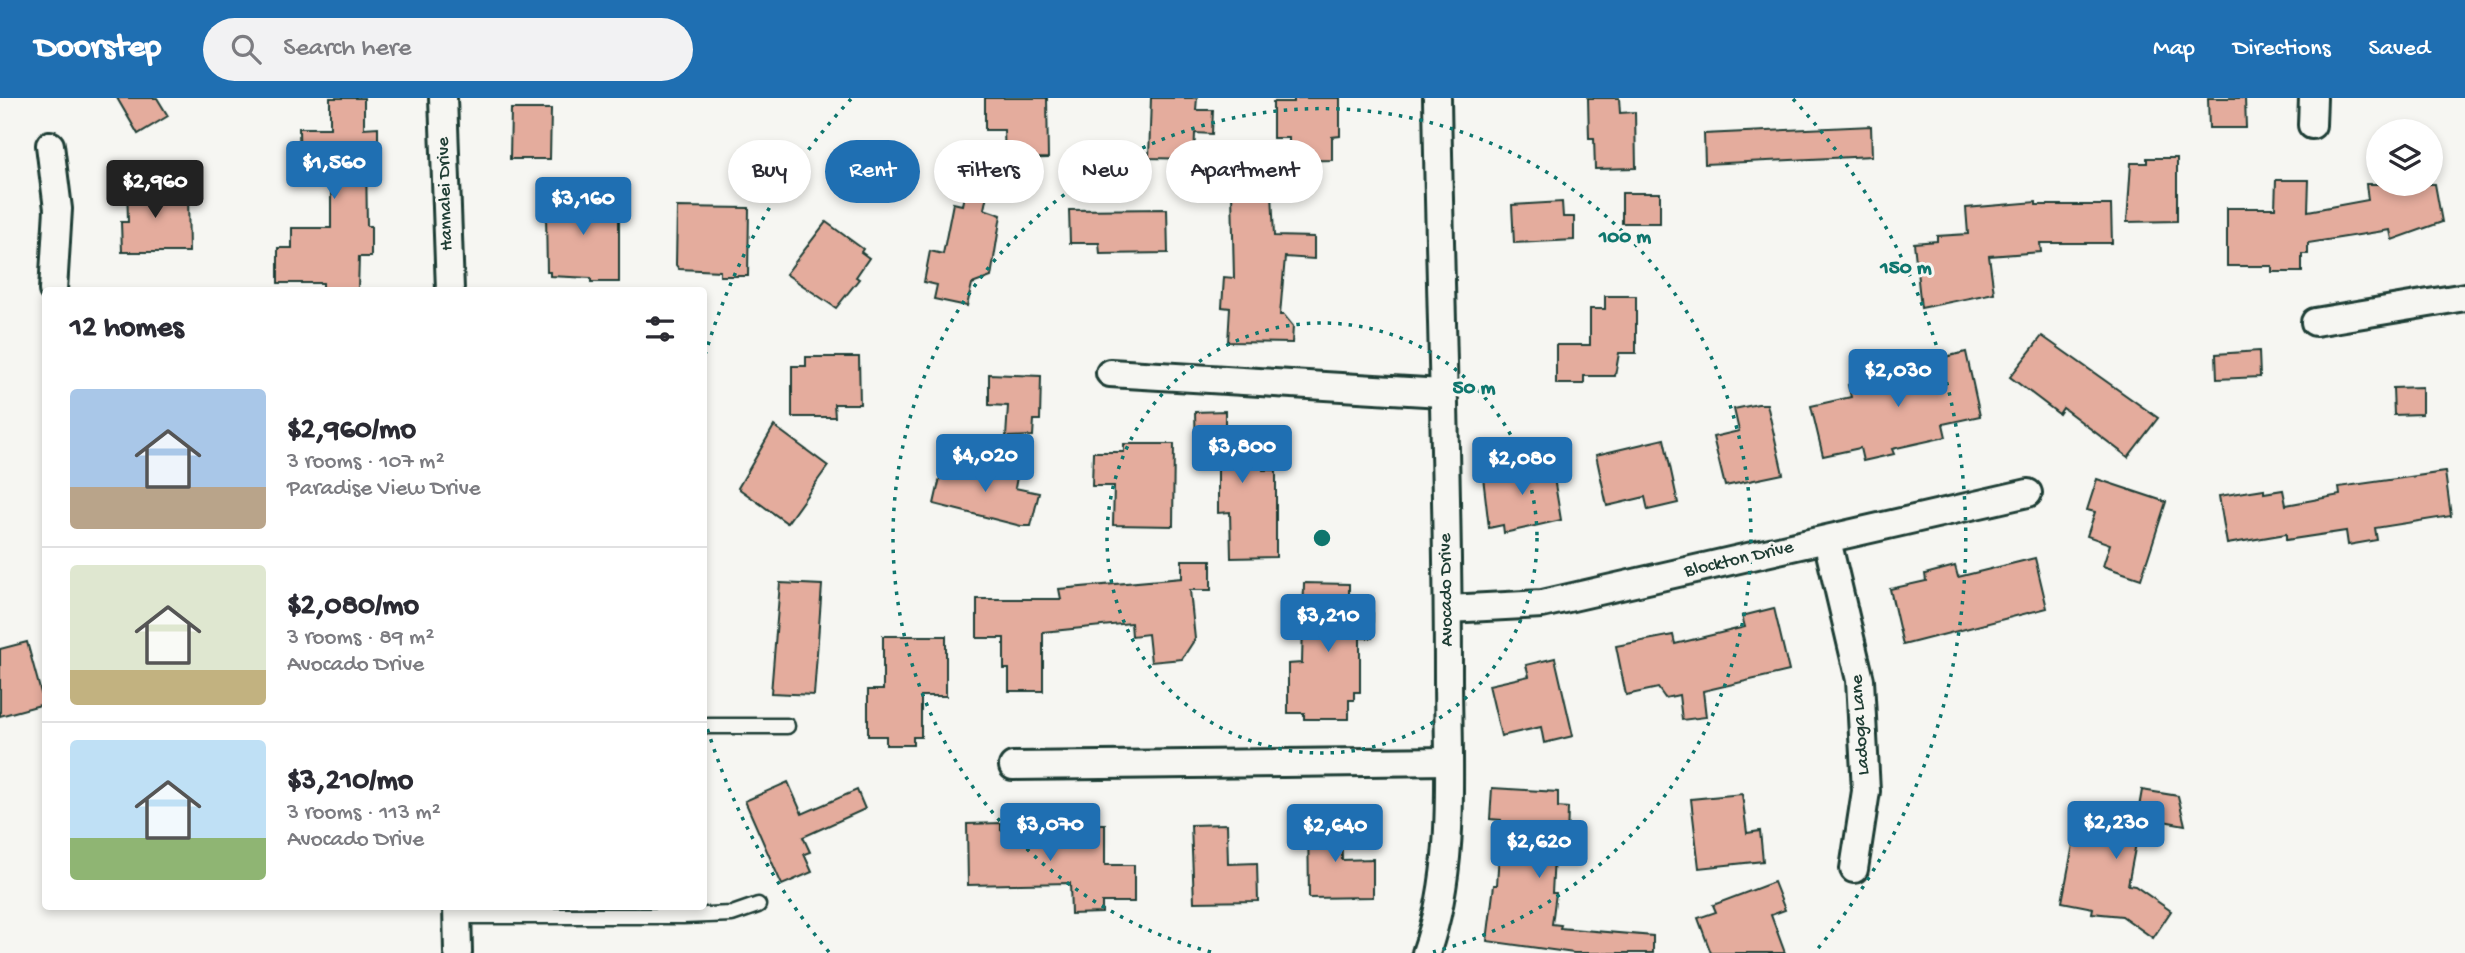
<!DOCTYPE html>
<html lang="en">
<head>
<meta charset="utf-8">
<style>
  :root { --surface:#fff; --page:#f2f2f3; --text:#2b2b33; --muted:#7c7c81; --line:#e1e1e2; --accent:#1f6fb2 }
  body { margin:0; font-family:"Gochi Hand",sans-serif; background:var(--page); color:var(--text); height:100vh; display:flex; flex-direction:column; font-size:26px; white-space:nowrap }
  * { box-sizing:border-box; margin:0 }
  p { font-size:23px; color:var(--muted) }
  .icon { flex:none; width:38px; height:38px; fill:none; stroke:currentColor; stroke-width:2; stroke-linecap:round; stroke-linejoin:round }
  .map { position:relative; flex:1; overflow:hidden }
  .sheet { position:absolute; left:42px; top:189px; width:665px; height:623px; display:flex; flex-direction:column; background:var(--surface); border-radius:7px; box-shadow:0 4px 10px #0003 }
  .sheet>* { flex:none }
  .hud { position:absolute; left:728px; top:42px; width:665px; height:63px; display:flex; gap:14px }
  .buttons { position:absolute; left:2366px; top:21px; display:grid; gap:14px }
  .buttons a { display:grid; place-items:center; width:77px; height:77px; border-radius:50%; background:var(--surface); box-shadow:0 4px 10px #0003; font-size:35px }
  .price { position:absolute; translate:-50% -60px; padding:0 16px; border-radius:7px; background:var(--accent); color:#fff; font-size:23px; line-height:46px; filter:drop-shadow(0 2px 4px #0008) }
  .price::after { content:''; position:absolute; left:50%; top:42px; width:21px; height:16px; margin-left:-10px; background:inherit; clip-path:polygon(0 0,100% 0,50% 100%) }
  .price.selected { background:#222; color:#fff }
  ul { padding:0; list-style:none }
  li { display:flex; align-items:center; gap:21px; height:175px; padding:0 28px }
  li+li { border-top:2px solid var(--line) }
  li span { display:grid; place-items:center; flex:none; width:196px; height:140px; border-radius:7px; color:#555 }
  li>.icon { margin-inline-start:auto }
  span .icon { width:84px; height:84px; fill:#fffc; stroke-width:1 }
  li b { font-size:30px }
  h2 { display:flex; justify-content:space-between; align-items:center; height:84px; padding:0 28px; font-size:30px }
  .pill { padding:0 24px; border-radius:32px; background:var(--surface); box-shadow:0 4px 10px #0003; font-size:24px; line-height:63px }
  .pill.selected { background:var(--accent); color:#fff }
  header { display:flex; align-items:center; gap:42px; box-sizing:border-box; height:98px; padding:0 35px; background:var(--accent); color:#fff }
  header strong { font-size:33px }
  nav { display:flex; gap:38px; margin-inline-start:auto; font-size:24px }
  .search { width:490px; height:63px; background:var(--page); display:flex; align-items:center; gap:18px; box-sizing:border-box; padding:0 24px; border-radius:38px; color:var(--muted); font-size:26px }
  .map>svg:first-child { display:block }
  .building { fill:#e4ac9d; stroke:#1f3d34; stroke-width:2 }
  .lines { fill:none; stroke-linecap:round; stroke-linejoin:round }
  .lane-casing { stroke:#1f3d34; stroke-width:19 }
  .street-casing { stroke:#1f3d34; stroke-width:32 }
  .lane { stroke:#f6f6f2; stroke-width:14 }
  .street { stroke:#f6f6f2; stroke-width:26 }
  .ring { fill:none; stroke:#0f766e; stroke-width:3.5; stroke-dasharray:3.5 7 }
  .labels { text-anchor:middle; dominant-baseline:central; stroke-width:6; stroke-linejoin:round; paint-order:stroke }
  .street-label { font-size:19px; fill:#1f3d34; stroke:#f6f6f2 }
  .centre { fill:#0f766e; stroke:#f6f6f2; stroke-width:3.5 }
  .ring-label { font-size:21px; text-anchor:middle; font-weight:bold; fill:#0f766e; stroke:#f6f6f2; stroke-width:6; stroke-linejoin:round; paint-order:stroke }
</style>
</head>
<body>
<header>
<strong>Doorstep</strong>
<div class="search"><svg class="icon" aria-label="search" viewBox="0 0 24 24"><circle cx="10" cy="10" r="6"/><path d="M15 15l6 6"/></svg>Search here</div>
<nav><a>Map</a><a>Directions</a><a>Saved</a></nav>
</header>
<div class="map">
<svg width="2465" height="855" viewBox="0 0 2465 855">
  <rect width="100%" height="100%" fill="#f6f6f2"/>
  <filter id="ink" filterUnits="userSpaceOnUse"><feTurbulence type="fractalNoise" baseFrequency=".0143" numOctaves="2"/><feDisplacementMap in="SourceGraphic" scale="14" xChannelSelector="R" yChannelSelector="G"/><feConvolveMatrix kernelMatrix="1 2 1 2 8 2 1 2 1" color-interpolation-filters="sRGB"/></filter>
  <g filter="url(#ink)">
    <g class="building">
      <polygon points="117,0 157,0 168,18 138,36"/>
      <polygon points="330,0 364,0 364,30 378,29 378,59 366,59 367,128 371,128 371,159 359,159 358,192 323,192 323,185 278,185 278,150 292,150 292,130 331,130 331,86 300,86 299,30 330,30"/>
      <polygon points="985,0 1047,0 1048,60 1005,61 1004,32 985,32"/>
      <polygon points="1151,0 1197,0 1196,12 1213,12 1212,36 1195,35 1194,61 1149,60"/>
      <polygon points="1294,0 1340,0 1340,38 1332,39 1332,62 1289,63 1289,40 1273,40 1273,4 1294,4"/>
      <polygon points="1588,0 1619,0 1620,15 1635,14 1636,70 1595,71 1594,40 1589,40"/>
      <polygon points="2208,0 2245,0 2246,30 2209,30"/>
      <polygon points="511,11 551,11 550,61 510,61"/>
      <polygon points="1871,28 1872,58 1705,66 1704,36"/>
      <polygon points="2147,60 2177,60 2177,123 2127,124 2131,65 2147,65"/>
      <polygon points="2276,82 2309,82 2308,113 2368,102 2366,86 2435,86 2442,124 2392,142 2390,132 2308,145 2308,156 2302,156 2302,174 2272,174 2272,168 2227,168 2227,110 2275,110"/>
      <polygon points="127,84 163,84 163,97 188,97 189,154 122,154 121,124 128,124"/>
      <polygon points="966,88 988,92 984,111 1001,117 991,179 972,186 967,208 934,201 937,187 924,184 930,153 943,156 953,105 962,107"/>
      <polygon points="552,89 579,90 579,101 619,101 619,184 591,184 591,180 550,178 550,174 547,174 546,116 551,116"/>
      <polygon points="1232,94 1272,94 1274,138 1314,139 1314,161 1285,159 1280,217 1284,217 1293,228 1292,245 1228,244 1230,210 1222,209 1224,179 1234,180"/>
      <rect x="1622" y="95" width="38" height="30"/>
      <polygon points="1562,104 1563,119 1574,119 1574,142 1514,145 1512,107"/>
      <polygon points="2036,104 2036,107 2111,107 2112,145 2040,145 2041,154 1989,158 1994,195 1921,210 1914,145 1937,143 1937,138 1968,136 1966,110"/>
      <polygon points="677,109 749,110 748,178 720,178 720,173 679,171 676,167"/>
      <polygon points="1167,111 1168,155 1100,156 1099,145 1070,145 1069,112"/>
      <polygon points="826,124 863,151 861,154 869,160 856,179 859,181 836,210 786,176"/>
      <polygon points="1605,198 1636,198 1636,255 1619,255 1615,278 1584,278 1584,286 1556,286 1556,247 1590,247 1590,211 1605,211"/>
      <polygon points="2042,238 2158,320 2128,359 2063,310 2059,316 2010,279"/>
      <polygon points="2259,253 2260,279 2217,281 2216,256"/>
      <polygon points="1966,254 1980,318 1943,326 1946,339 1892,351 1894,356 1863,363 1860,350 1823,358 1811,308 1851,299 1848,287 1899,274 1898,270"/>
      <polygon points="806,259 859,259 860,306 834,306 835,319 792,319 792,268 806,268"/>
      <polygon points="989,276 1041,278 1040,322 1034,322 1033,338 1006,339 1008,308 989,307"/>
      <polygon points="2422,289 2422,316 2394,317 2393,290"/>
      <polygon points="1758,306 1767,306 1783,376 1725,388 1713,339 1739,333 1734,311"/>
      <polygon points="1225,313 1225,331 1260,331 1263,372 1276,372 1276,459 1231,460 1230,414 1218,415 1218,350 1196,350 1195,314"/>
      <polygon points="774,328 828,368 787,425 738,390"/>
      <polygon points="1664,341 1678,405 1648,412 1645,399 1607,408 1596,357"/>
      <polygon points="1124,346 1174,346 1173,428 1113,427 1114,388 1092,388 1093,354 1124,354"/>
      <polygon points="944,362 1017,379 1015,390 1039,395 1031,428 1021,428 934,406"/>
      <polygon points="1551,362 1561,422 1504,435 1503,427 1489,430 1483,379 1489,375"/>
      <polygon points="2445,374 2451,418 2375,430 2377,442 2348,447 2346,433 2286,442 2286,436 2227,446 2219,398 2264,391 2264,395 2283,392 2286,407 2340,397 2339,389"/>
      <polygon points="2097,381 2166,404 2141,481 2103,468 2110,446 2087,438 2095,414 2087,412"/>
      <polygon points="2035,460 2047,510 1903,547 1890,491 1926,483 1925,476 1955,468 1958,479"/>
      <polygon points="1182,462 1211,462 1211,492 1190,492 1195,541 1182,561 1151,564 1148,536 1132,538 1131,525 1043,534 1043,593 1009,593 1009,571 1004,571 1004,540 977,540 977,501 1061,501 1059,491 1182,480"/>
      <polygon points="780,485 822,487 814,597 771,595"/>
      <polygon points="1304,485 1349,486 1349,504 1353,504 1353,512 1373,515 1372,540 1360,540 1360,594 1354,594 1354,602 1349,602 1349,621 1304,621 1304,615 1288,615 1288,566 1302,565"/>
      <polygon points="1774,510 1789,573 1703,593 1706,619 1682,622 1679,597 1665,600 1658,590 1626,597 1616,548 1673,537 1675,546 1745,529 1742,518"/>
      <polygon points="883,538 946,538 946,598 921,598 921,639 913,639 913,647 886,647 886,638 868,638 868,592 883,592"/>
      <polygon points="27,544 44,606 0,618 0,551"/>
      <polygon points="1555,560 1573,638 1544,645 1541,629 1501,638 1489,587 1529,578 1526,567"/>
      <polygon points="788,684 802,716 857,692 865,711 803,739 810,754 804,756 812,774 782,787 745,703"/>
      <polygon points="1492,690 1558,694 1558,709 1568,710 1567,742 1555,741 1552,795 1556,795 1552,826 1561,827 1560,830 1653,838 1653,855 1574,855 1487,843 1494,787 1497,787 1501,722 1490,721"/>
      <polygon points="2142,692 2178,698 2185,727 2141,719 2128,787 2135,788 2171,813 2153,840 2122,818 2092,815 2093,810 2062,804 2081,705 2138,715"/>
      <polygon points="1742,696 1747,735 1760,733 1763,763 1699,770 1691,701"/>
      <polygon points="1308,720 1341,720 1342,762 1373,761 1373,799 1309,800"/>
      <polygon points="1001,725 1001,732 1016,732 1016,735 1068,735 1068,726 1105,726 1105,767 1134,767 1134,804 1102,804 1102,815 1071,816 1070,785 968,787 967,726"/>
      <polygon points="1227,726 1228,766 1257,765 1258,803 1194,804 1191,727"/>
      <polygon points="1774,784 1785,812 1771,817 1785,855 1711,855 1698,820 1716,814 1713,807"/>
    </g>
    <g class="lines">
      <defs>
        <g id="lane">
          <polyline points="704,628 787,628"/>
          <polyline points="457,818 683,818 732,816 758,807"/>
        </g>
        <g id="street">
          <polyline points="443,0 450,192"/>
          <polyline points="2312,27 2313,0"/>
          <polyline points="50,47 58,111 53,192"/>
          <polyline points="2315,224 2465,199"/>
          <polyline points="1110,275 1442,295"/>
          <polyline points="1827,442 1860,582 1866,693 1854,771"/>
          <polyline points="1448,511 1542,506 2028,395"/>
          <polyline points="1013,668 1448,663"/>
          <polyline points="457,808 458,855"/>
          <path d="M1426 855C1457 768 1448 668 1448 577 1448 385 1440 192 1437 0"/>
        </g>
      </defs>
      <use href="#lane" class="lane-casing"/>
      <use href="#street" class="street-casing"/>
      <use href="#lane" class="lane"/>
      <use href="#street" class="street"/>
    </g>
  </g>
  <g class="ring">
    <circle cx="1322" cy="440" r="215"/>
    <path d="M1211 854A429 429 0 1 1 1433 854"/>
    <path d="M829 854A644 644 0 0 1 705 623M705 257A644 644 0 0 1 851 1M1793 1A644 644 0 0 1 1815 854"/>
  </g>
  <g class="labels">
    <g class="street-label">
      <text transform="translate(446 96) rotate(-92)">Hannalei Drive</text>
      <text transform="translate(1739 462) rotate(-13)">Blockton Drive</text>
      <text transform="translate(1447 492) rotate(-91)">Avocado Drive</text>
      <text transform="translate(1861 627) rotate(-94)">Ladoga Lane</text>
    </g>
  </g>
  <circle cx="1322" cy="440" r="10" class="centre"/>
  <g class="ring-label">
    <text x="1625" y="144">100 m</text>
    <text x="1906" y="175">150 m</text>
    <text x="1474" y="295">50 m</text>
  </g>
</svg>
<div class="buttons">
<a><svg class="icon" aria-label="layers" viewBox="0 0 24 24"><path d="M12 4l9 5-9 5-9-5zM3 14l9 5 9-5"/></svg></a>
</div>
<b class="price" style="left:334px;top:103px">$1,560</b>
<b class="price selected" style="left:155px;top:122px">$2,960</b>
<b class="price" style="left:583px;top:139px">$3,160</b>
<b class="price" style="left:1898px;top:311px">$2,030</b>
<b class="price" style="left:1242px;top:387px">$3,800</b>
<b class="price" style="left:985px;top:396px">$4,020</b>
<b class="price" style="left:1522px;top:399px">$2,080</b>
<b class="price" style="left:1328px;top:556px">$3,210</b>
<b class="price" style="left:2116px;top:763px">$2,230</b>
<b class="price" style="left:1050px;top:765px">$3,070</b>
<b class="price" style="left:1335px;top:766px">$2,640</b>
<b class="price" style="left:1539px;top:782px">$2,620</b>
<div class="hud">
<a class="pill">Buy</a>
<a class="pill selected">Rent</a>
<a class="pill">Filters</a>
<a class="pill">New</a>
<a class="pill">Apartment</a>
</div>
<section class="sheet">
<h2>12 homes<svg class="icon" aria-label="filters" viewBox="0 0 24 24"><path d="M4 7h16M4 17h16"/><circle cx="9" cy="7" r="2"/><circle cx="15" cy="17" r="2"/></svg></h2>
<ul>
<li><span style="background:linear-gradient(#a9c7e8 70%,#b9a48a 0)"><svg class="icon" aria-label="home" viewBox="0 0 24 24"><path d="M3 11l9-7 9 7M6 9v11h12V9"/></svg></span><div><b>$2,960/mo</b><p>3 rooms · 107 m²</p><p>Paradise View Drive</p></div></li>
<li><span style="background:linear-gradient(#dfe7d0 75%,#c2b280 0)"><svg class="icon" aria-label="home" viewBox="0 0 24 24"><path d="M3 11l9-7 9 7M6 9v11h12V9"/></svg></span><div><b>$2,080/mo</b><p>3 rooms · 89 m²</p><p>Avocado Drive</p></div></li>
<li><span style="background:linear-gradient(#bfe0f5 70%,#8fb573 0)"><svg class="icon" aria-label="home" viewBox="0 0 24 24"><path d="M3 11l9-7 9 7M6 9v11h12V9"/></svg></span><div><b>$3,210/mo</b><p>3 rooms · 113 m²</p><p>Avocado Drive</p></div></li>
</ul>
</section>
</div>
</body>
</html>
